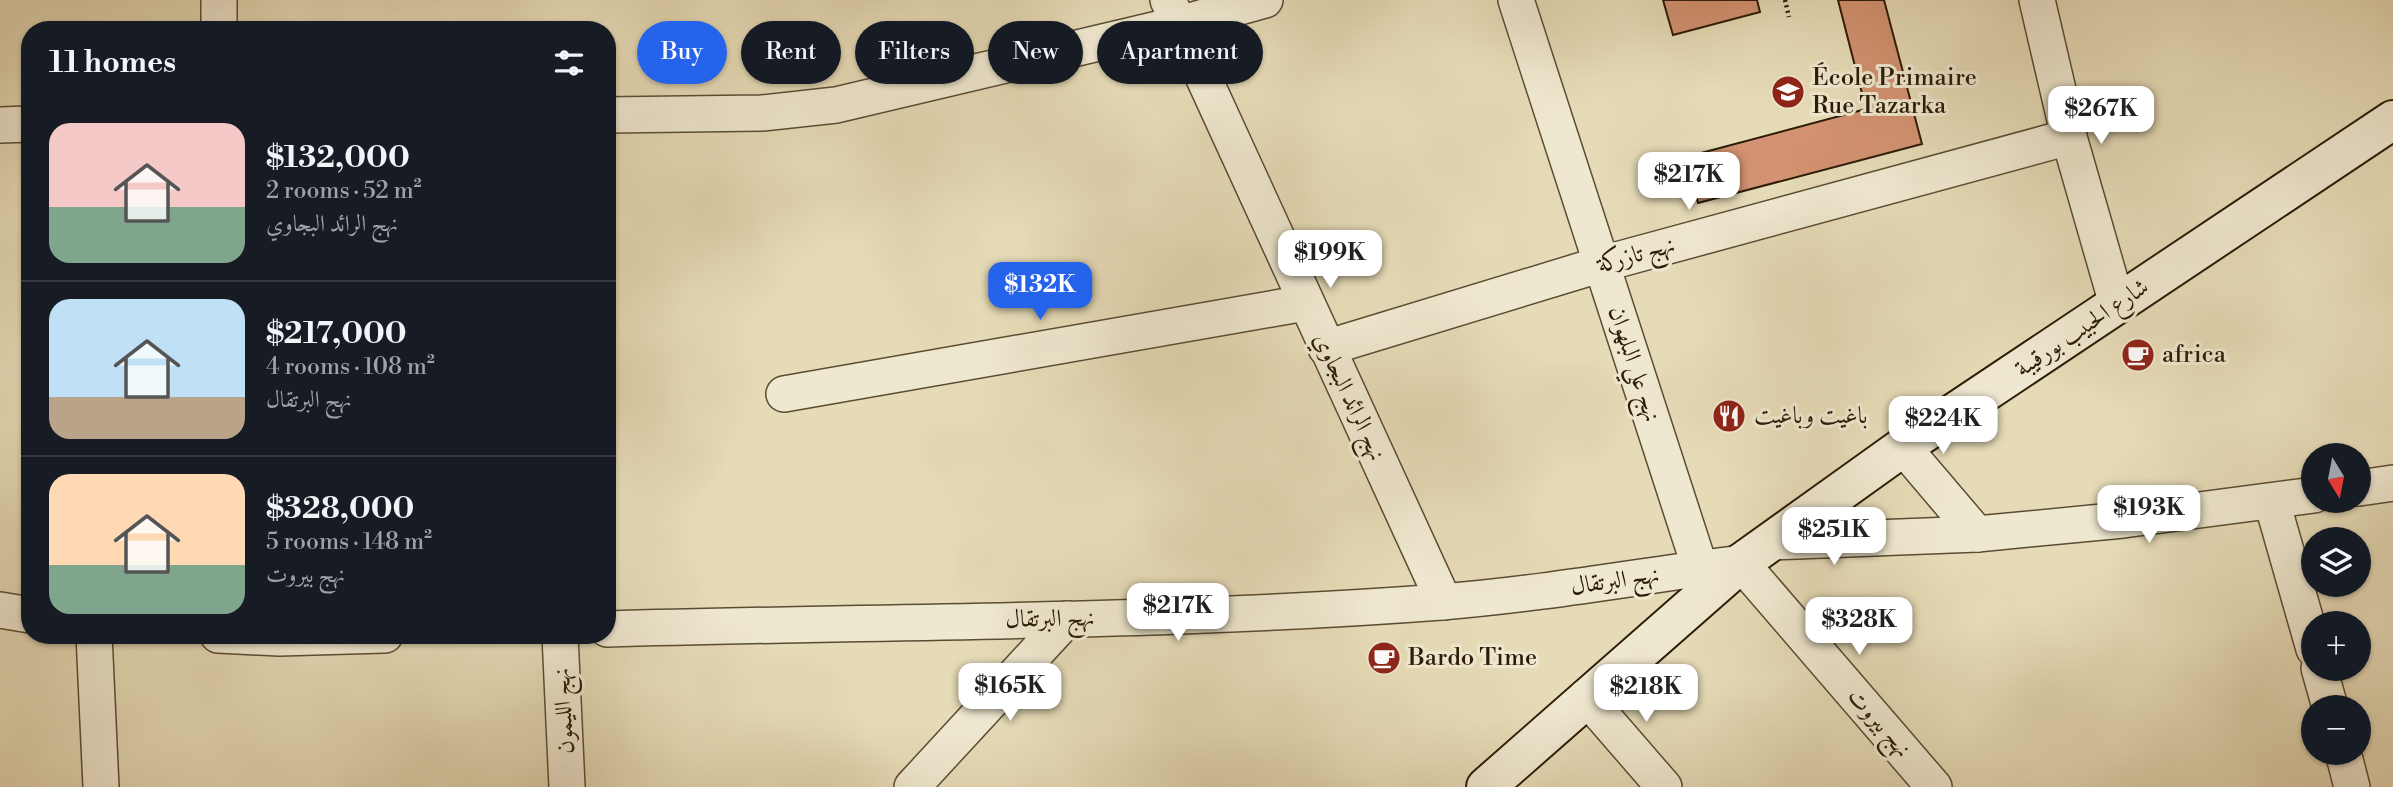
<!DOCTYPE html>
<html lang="en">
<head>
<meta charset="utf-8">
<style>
  :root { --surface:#171b24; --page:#242831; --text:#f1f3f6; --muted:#9ea1a6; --line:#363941; --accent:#2563eb }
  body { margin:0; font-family:"Libre Bodoni",Amiri,serif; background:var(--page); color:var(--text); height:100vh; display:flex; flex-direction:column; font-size:26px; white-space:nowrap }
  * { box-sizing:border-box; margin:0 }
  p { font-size:23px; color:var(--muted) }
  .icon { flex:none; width:38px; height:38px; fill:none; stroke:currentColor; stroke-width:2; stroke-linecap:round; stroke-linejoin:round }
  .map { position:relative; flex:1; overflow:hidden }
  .panel { position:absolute; left:21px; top:21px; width:595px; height:623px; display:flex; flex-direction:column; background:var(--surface); border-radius:28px; box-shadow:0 2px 5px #0004 }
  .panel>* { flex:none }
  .hud { position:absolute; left:637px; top:21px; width:665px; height:63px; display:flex; gap:14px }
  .needle { width:46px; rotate:170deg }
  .fabs { position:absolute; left:2301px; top:443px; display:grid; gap:14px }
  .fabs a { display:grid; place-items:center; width:70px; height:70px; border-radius:50%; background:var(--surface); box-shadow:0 2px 5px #0004; font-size:35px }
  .price { position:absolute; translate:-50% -60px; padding:0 16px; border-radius:14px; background:#fff; color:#222; font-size:23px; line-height:46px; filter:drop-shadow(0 2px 4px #0008) }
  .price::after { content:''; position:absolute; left:50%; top:42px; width:21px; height:16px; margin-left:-10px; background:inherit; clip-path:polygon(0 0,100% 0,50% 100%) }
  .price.active { background:var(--accent); color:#fff }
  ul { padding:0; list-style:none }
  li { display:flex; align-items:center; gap:21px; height:175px; padding:0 28px }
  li+li { border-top:2px solid var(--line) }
  li span { display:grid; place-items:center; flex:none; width:196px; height:140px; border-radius:21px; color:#555 }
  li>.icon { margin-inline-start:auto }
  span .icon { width:84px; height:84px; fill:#fffc; stroke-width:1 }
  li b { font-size:30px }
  h2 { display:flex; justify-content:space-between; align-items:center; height:84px; padding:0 28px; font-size:30px }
  .tag { padding:0 24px; border-radius:32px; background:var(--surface); box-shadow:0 2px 5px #0004; font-size:24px; line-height:63px }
  .tag.active { background:var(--accent); color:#fff }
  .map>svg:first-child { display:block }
  .building { fill:#d39271; stroke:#2c1c07; stroke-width:2 }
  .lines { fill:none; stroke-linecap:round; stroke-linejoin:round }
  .street-casing { stroke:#5a4c33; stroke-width:38 }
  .secondary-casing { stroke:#2c1c07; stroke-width:42 }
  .path { stroke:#2c1c07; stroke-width:4.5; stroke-dasharray:2 3.5; stroke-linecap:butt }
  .street { stroke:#efe8d0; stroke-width:35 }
  .secondary { stroke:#efe8d0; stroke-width:38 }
  .labels { text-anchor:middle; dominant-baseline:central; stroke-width:6; stroke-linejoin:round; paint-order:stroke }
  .poi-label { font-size:24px; fill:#2c1c07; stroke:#efe8d0; text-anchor:start }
  .street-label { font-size:24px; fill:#2c1c07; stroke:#efe8d0 }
</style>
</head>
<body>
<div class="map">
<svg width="2393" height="787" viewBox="0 0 2393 787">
  <rect width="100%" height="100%" fill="#e6dbb7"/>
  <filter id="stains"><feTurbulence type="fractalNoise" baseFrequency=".00286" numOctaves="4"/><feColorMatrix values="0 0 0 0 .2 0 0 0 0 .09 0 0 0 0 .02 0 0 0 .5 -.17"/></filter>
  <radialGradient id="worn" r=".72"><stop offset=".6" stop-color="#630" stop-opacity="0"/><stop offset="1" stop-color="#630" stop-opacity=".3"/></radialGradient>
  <g class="building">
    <polygon points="1663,0 1757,0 1760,12 1673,35"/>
    <polygon points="1838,0 1884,0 1922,144 1698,203 1686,157 1866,109"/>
  </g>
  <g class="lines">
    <defs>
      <g id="street">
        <polyline points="1168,0 1444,602"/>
        <polyline points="1516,0 1700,568"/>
        <polyline points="2037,0 2069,137 2117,304"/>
        <polyline points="219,30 219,0"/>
        <polyline points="607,115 762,113 836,105 1179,24 1265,0"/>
        <polyline points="0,125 30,124"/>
        <polyline points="1326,348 1602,264 2069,137"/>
        <polyline points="784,394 1305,303"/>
        <polyline points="1903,447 1977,534"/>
        <polyline points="2359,488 2393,483"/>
        <polyline points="2272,502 2314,649"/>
        <polyline points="1772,542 1977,534 2123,520 2314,495"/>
        <polyline points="0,610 30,615"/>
        <path d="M607 629C885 621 1164 623 1441 602 1542 594 1641 576 1741 563L1934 787"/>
        <polyline points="94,635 101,787"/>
        <polyline points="218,635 279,638 385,635"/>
        <polyline points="560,635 567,787"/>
        <polyline points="2319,668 2330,707"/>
        <polyline points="1586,697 1664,787"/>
        <polyline points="2343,752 2352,787"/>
        <polyline points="912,787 1067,619"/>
      </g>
      <polyline id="secondary" points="1486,787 1741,563 1903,447 2393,120"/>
    </defs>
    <use href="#street" class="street-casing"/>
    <use href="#secondary" class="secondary-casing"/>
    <polyline class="path" points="1785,0 1789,17"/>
    <use href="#street" class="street"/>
    <use href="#secondary" class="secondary"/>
  </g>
  <defs>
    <symbol id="school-disc" viewBox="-11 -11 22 22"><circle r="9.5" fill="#8f2418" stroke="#efe8d0"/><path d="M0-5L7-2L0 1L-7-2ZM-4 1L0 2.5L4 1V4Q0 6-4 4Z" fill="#fff"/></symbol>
    <symbol id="cafe-disc" viewBox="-11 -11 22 22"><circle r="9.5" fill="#8f2418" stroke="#efe8d0"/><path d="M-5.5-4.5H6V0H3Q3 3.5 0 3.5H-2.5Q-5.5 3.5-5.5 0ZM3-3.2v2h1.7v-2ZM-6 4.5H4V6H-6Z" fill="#fff"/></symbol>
    <symbol id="restaurant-disc" viewBox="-11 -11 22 22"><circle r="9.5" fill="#8f2418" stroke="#efe8d0"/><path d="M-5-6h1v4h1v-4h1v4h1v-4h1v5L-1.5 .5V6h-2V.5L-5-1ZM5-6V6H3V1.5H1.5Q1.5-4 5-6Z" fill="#fff"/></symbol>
  </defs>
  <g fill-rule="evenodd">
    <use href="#school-disc" x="1769" y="73" width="38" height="38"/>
    <use href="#cafe-disc" x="2119" y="336" width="38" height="38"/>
    <use href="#restaurant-disc" x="1710" y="397" width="38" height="38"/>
    <use href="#cafe-disc" x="1365" y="639" width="38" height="38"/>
  </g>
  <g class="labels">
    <g class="poi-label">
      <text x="1812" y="78">École Primaire<tspan x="1812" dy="28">Rue Tazarka</tspan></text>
      <text x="2162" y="355">africa</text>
      <text x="1754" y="416">باغيت وباغيت</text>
      <text x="1408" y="658">Bardo Time</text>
    </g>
    <g class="street-label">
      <text transform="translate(1636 255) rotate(-15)">نهج تازركة</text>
      <text transform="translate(2082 328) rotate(-34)">شارع الحبيب بورقيبة</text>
      <text transform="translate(1634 364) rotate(72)">نهج علي البلهوان</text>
      <text transform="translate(1349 397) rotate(65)">نهج الرائد البجاوي</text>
      <text transform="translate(1615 581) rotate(-8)">نهج البرتقال</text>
      <text transform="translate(1050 619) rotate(-1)">نهج البرتقال</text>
      <text transform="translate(564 711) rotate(-93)">نهج الليمون</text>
      <text transform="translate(1879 723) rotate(49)">نهج بيروت</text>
    </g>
  </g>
  <rect width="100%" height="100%" filter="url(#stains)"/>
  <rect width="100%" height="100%" fill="url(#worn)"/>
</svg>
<div class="fabs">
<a><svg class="needle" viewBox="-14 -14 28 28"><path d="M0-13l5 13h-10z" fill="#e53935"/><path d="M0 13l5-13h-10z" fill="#9ea1a6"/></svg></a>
<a><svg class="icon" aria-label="layers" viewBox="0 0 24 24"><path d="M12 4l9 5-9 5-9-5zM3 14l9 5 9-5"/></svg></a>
<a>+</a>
<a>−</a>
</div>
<b class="price" style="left:2101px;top:146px">$267K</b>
<b class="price" style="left:1689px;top:212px">$217K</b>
<b class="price" style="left:1330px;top:290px">$199K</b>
<b class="price active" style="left:1040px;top:322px">$132K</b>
<b class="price" style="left:1943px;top:456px">$224K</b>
<b class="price" style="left:2149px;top:545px">$193K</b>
<b class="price" style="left:1834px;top:567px">$251K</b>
<b class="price" style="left:1178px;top:643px">$217K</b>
<b class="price" style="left:1859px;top:657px">$328K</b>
<b class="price" style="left:1010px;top:723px">$165K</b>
<b class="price" style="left:1646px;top:724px">$218K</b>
<div class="hud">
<a class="tag active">Buy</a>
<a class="tag">Rent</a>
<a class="tag">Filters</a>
<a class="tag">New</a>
<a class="tag">Apartment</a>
</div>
<section class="panel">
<h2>11 homes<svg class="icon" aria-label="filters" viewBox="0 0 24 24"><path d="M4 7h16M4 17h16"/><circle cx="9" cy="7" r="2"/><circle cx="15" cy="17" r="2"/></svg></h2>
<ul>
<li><span style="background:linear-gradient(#f6c9c9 60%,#7fa58c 0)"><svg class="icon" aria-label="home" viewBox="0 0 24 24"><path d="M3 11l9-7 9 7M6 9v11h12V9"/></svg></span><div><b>$132,000</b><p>2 rooms · 52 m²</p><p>نهج الرائد البجاوي</p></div></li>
<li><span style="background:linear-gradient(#bfe0f5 70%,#b9a48a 0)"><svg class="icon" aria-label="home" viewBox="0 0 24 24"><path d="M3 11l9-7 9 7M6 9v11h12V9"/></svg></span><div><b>$217,000</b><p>4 rooms · 108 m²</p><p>نهج البرتقال</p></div></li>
<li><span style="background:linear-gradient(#ffd9b3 65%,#7fa58c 0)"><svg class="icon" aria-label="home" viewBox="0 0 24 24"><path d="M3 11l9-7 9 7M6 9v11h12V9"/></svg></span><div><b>$328,000</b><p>5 rooms · 148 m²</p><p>نهج بيروت</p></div></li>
</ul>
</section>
</div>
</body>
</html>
